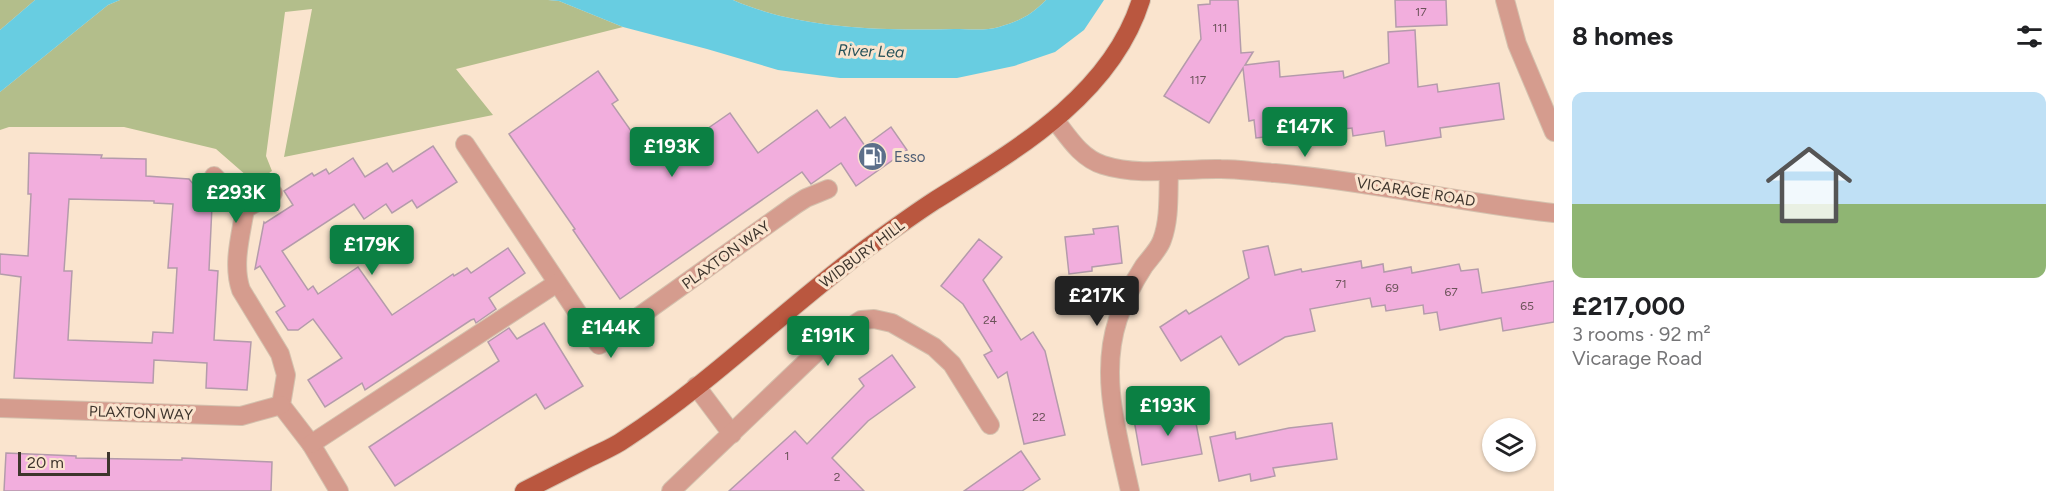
<!DOCTYPE html>
<html lang="en">
<head>
<meta charset="utf-8">
<style>
  :root { --surface:#fff; --page:#f2f2f2; --text:#202124; --muted:#757577; --line:#e0e0e0; --accent:#0b8043 }
  body { margin:0; font-family:Figtree,sans-serif; background:var(--page); color:var(--text); height:100vh; display:flex; flex-direction:column; font-size:22px; white-space:nowrap }
  * { box-sizing:border-box; margin:0 }
  p { font-size:20px; color:var(--muted) }
  .icon { flex:none; width:33px; height:33px; fill:none; stroke:currentColor; stroke-width:2; stroke-linecap:round; stroke-linejoin:round }
  .map { position:relative; flex:1; overflow:hidden }
  .details { display:flex; flex-direction:column; background:var(--surface); width:510px }
  .details>* { flex:none }
  .buttons { position:absolute; left:1482px; top:418px; display:grid; gap:12px }
  .buttons a { display:grid; place-items:center; width:54px; height:54px; border-radius:50%; background:var(--surface); box-shadow:0 2px 4px #0004; font-size:30px }
  .scale { position:absolute; left:18px; bottom:15px; width:92px; box-sizing:border-box; padding-left:6px; border:3px solid #3e352d; border-top:0; font-size:16px; line-height:21px; white-space:nowrap; color:#3e352d; -webkit-text-stroke:4px #fae4ce; paint-order:stroke }
  .price { position:absolute; translate:-50% -51px; padding:0 14px; border-radius:6px; background:var(--accent); color:#fff; font-size:20px; line-height:39px; filter:drop-shadow(0 2px 3px #0008) }
  .price::after { content:''; position:absolute; left:50%; top:36px; width:18px; height:14px; margin-left:-9px; background:inherit; clip-path:polygon(0 0,100% 0,50% 100%) }
  .price.current { background:#222; color:#fff }
  ul { padding:0; list-style:none }
  li { display:grid; align-content:center; gap:12px; height:318px; padding:0 18px }
  li+li { border-top:2px solid var(--line) }
  li span { display:grid; place-items:center; height:186px; border-radius:12px; color:#555 }
  li>.icon { margin-inline-start:auto }
  span .icon { width:108px; height:108px; fill:#fffc; stroke-width:1 }
  li b { font-size:26px }
  h2 { display:flex; justify-content:space-between; align-items:center; height:72px; padding:0 18px; font-size:26px }
  main { display:flex; flex:1; min-height:0 }
  .map>svg:first-child { display:block }
  .green { fill:#b3be8b }
  .water { fill:#68cde1 }
  .building { fill:#f2aedd; stroke:#b49bab; stroke-width:1.5; fill-rule:evenodd }
  .lines { fill:none; stroke-linecap:round; stroke-linejoin:round }
  .minor-casing { stroke:#d4c1ae; stroke-width:20 }
  .major-casing { stroke:#d4c1ae; stroke-width:20 }
  .minor { stroke:#d59c8e; stroke-width:18 }
  .major { stroke:#ba573f; stroke-width:18 }
  .labels { text-anchor:middle; dominant-baseline:central; stroke-width:6; stroke-linejoin:round; paint-order:stroke }
  .number-label { font-size:12px; fill:#6b5359 }
  .service-label { font-size:15px; fill:#4e5e75; stroke:#fae4ce; text-anchor:start }
  .street-label { font-size:15px; fill:#3e352d; stroke:#fae4ce }
  .water-label { font-size:16px; font-style:italic; fill:#245159; stroke:#fae4ce }
</style>
</head>
<body>
<main>
<div class="map">
<svg width="1554" height="491" viewBox="0 0 1554 491">
  <rect width="100%" height="100%" fill="#fae4ce"/>
  <g class="green">
    <polygon points="0,0 35,0 0,30"/>
    <polygon points="120,0 548,0 559,1 623,27 456,69 493,115 284,157 312,9 285,12 266,156 272,171 255,183 216,149 124,127 9,127 0,130 0,92 108,5"/>
    <path d="M733 0H1046C1031 15 1020 21 999 27 986 31 968 29 954 29 883 31 799 29 733 0Z"/>
  </g>
  <g class="water">
    <polygon points="35,0 120,0 108,5 0,92 0,30"/>
    <path d="M548 0H733C799 29 883 31 954 29 968 29 986 31 999 27 1020 21 1031 15 1046 0H1104L1084 30 1055 52 1014 66 957 78H840L778 70 707 49 623 27 559 1Z"/>
  </g>
  <g class="building">
    <polygon points="1210,0 1238,0 1241,53 1253,52 1245,65 1279,61 1280,77 1343,71 1344,78 1389,63 1388,32 1415,30 1418,87 1437,84 1438,92 1499,83 1504,119 1440,128 1441,137 1386,146 1384,131 1353,136 1352,128 1256,138 1254,120 1249,121 1243,68 1209,123 1164,96 1201,39 1198,5 1210,4"/>
    <polygon points="1395,0 1446,0 1447,25 1396,27"/>
    <polygon points="598,71 618,100 612,104 655,165 730,113 758,153 817,110 830,128 845,117 865,146 891,127 907,150 856,186 841,163 811,184 802,172 620,299 573,230 575,229 509,134"/>
    <polygon points="433,146 457,182 417,208 412,200 392,213 386,204 364,219 354,204 282,251 308,290 313,286 318,294 358,267 392,315 453,274 454,276 467,268 471,273 508,248 525,273 489,298 496,309 476,323 474,319 471,320 365,390 362,383 325,407 308,380 342,358 313,319 298,330 288,330 276,312 285,306 260,266 255,269 264,222 265,223 293,205 284,191 312,173 314,176 326,169 329,174 353,158 365,177 387,163 393,172"/>
    <path d="M29 153 102 155 101 158 146 159V176L189 179 212 206 209 270 218 271 214 340 251 342 247 390 206 388 207 363 154 360 153 383 14 378 21 277 0 274V254L28 256 31 194H28ZM69 199 154 201V203L173 204 168 268H177L173 333 153 332 152 343 68 340 72 271H64Z"/>
    <polygon points="1118,226 1122,263 1092,267 1092,271 1069,274 1065,237 1094,234 1093,229"/>
    <polygon points="979,239 1002,257 983,280 1021,340 1033,332 1045,351 1065,435 1024,444 1007,372 998,378 984,355 992,351 963,304 941,286"/>
    <polygon points="1268,246 1275,275 1301,269 1302,272 1361,261 1362,268 1383,264 1384,272 1411,267 1412,273 1459,264 1461,271 1478,269 1482,293 1554,281 1554,322 1503,331 1501,318 1440,330 1437,312 1424,314 1423,305 1386,311 1385,305 1372,307 1370,298 1310,309 1315,331 1285,337 1239,365 1221,336 1181,361 1160,327 1186,310 1189,314 1249,278 1243,251"/>
    <polygon points="544,323 583,386 545,409 536,394 395,486 369,447 499,361 488,342 509,328 517,339"/>
    <polygon points="892,355 915,387 868,421 832,458 864,491 729,491 795,431 807,444 864,386 859,379"/>
    <polygon points="1193,408 1202,454 1142,465 1134,420"/>
    <polygon points="1332,423 1337,459 1273,468 1275,476 1251,481 1250,474 1219,481 1210,437 1235,432 1236,439 1289,428"/>
    <polygon points="1021,451 1040,479 1022,491 964,491"/>
    <polygon points="6,453 76,456 76,458 182,460 182,458 272,462 271,491 4,491"/>
  </g>
  <g class="lines">
    <defs>
      <g id="minor">
        <polyline points="1505,0 1517,44 1554,132"/>
        <path d="M1055 120C1069 138 1081 158 1103 165 1141 177 1183 168 1221 169 1239 169 1257 172 1275 173 1369 181 1461 203 1554 213"/>
        <polyline points="465,144 599,345 795,205 806,198 828,189"/>
        <polyline points="214,176 245,209 273,193"/>
        <path d="M245 209C241 235 232 264 241 290L280 354 286 375 281 405 311 444 339 491"/>
        <polyline points="696,386 732,434"/>
        <polyline points="0,408 241,416 281,405"/>
        <polyline points="311,444 557,283"/>
        <polyline points="671,491 825,344 861,320 874,319 892,323 934,347 952,364 990,425"/>
        <path d="M1130 491C1118 435 1099 376 1118 319 1124 300 1133 283 1144 266 1150 258 1159 249 1162 240 1170 219 1168 193 1169 171"/>
      </g>
      <path id="major" d="M524 491C546 480 567 469 589 458 601 452 614 447 625 439 711 383 785 309 867 248 889 232 911 216 934 201 1014 151 1111 96 1141 0"/>
    </defs>
    <use href="#minor" class="minor-casing"/>
    <use href="#major" class="major-casing"/>
    <use href="#minor" class="minor"/>
    <use href="#major" class="major"/>
  </g>
  <defs>
    <symbol id="fuel-disc" viewBox="-11 -11 22 22"><circle r="9.5" fill="#5c6f8a" stroke="#fae4ce"/><path d="M-5.5-6h7V0h2V4h1.3V-2.5L3-4.5l.8-.8L6-3V5H2.5V1h-1V6h-7ZM-4.2-4.7v3.2H.2V-4.7Z" fill="#fff"/></symbol>
  </defs>
  <g fill-rule="evenodd">
    <use href="#fuel-disc" x="856" y="140" width="33" height="33"/>
  </g>
  <g class="labels">
    <g class="number-label">
      <text x="1421" y="12">17</text>
      <text x="1220" y="28">111</text>
      <text x="1198" y="80">117</text>
      <text x="1341" y="284">71</text>
      <text x="1392" y="288">69</text>
      <text x="1451" y="292">67</text>
      <text x="1527" y="306">65</text>
      <text x="990" y="320">24</text>
      <text x="1039" y="417">22</text>
      <text x="787" y="456">1</text>
      <text x="837" y="477">2</text>
    </g>
    <g class="service-label">
      <text x="894" y="157">Esso</text>
    </g>
    <g class="street-label">
      <text transform="translate(1416 192) rotate(9)">VICARAGE ROAD</text>
      <text transform="translate(862 254) rotate(-37)">WIDBURY HILL</text>
      <text transform="translate(726 255) rotate(-36)">PLAXTON WAY</text>
      <text transform="translate(141 413) rotate(2)">PLAXTON WAY</text>
    </g>
    <g class="water-label">
      <text transform="translate(871 51) rotate(2)">River Lea</text>
    </g>
  </g>
</svg>
<div class="buttons">
<a><svg class="icon" aria-label="layers" viewBox="0 0 24 24"><path d="M12 4l9 5-9 5-9-5zM3 14l9 5 9-5"/></svg></a>
</div>
<div class="scale">20 m</div>
<b class="price" style="left:1305px;top:158px">£147K</b>
<b class="price" style="left:672px;top:178px">£193K</b>
<b class="price" style="left:236px;top:224px">£293K</b>
<b class="price" style="left:372px;top:276px">£179K</b>
<b class="price current" style="left:1097px;top:327px">£217K</b>
<b class="price" style="left:611px;top:359px">£144K</b>
<b class="price" style="left:828px;top:367px">£191K</b>
<b class="price" style="left:1168px;top:437px">£193K</b>
</div>
<section class="details">
<h2>8 homes<svg class="icon" aria-label="filters" viewBox="0 0 24 24"><path d="M4 7h16M4 17h16"/><circle cx="9" cy="7" r="2"/><circle cx="15" cy="17" r="2"/></svg></h2>
<ul>
<li><span style="background:linear-gradient(#bfe0f5 60%,#8fb573 0)"><svg class="icon" aria-label="home" viewBox="0 0 24 24"><path d="M3 11l9-7 9 7M6 9v11h12V9"/></svg></span><div><b>£217,000</b><p>3 rooms · 92 m²</p><p>Vicarage Road</p></div></li>
</ul>
</section>
</main>
</body>
</html>
